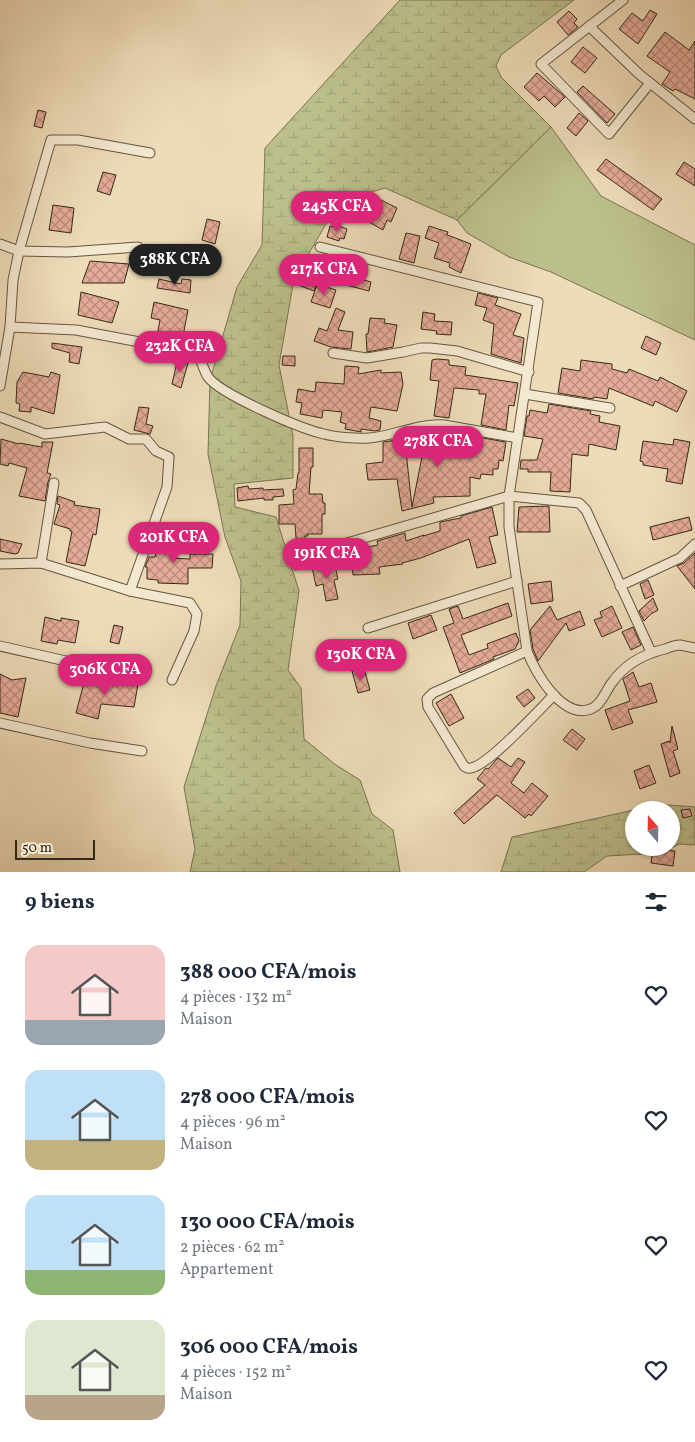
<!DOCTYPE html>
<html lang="fr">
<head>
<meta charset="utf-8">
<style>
  :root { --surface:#fff; --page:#f6f6f7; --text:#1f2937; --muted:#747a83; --accent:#db2777 }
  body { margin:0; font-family:Vollkorn,serif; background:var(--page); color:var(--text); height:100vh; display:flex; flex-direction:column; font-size:19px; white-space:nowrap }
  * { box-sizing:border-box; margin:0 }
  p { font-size:16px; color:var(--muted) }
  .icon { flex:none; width:28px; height:28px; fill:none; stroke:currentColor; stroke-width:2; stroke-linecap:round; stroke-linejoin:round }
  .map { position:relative; height:872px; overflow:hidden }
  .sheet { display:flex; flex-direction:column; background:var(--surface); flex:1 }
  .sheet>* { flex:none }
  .needle { width:32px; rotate:340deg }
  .controls { position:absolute; left:625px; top:801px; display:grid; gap:10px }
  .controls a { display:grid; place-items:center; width:55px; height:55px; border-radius:50%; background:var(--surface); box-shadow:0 1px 4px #0004; font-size:25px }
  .scale { position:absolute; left:15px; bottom:12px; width:80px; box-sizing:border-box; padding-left:5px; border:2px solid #362918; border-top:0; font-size:14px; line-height:18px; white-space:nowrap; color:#362918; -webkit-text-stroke:4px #f4e8d1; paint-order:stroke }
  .price { position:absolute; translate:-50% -42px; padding:0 11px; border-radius:18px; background:var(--accent); color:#fff; font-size:16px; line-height:32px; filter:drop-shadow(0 1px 2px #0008) }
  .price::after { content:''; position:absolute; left:50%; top:30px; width:15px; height:11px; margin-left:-8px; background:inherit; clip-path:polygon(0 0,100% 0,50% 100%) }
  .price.active { background:#222; color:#fff }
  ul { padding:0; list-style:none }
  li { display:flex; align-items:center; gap:15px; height:125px; padding:0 25px }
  li span { display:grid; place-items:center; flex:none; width:140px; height:100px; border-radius:15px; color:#555 }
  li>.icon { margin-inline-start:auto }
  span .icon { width:60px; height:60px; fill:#fffc; stroke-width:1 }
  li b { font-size:21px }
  h2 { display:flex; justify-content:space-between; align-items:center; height:60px; padding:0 25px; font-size:21px }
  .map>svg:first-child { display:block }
  .grass { fill:#bcbf8c; stroke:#797452 }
  .wetland { fill:url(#wetland-marsh); stroke:#797452 }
  .building { fill:url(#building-cross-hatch); stroke:#362918 }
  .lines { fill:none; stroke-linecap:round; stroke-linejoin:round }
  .street-casing { stroke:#645640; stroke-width:11 }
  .street { stroke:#f4e8d1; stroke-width:9 }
</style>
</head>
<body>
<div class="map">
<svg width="695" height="872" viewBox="0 0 695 872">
  <defs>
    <pattern id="wetland-marsh" width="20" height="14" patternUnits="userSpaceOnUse" patternTransform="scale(1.25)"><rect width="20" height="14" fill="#bcbf8c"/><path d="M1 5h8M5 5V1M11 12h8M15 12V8" fill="none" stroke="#a2a478"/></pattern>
    <pattern id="building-cross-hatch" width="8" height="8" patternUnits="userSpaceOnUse" patternTransform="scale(1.25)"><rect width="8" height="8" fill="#e5ab99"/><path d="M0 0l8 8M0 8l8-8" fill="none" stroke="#ba8b7c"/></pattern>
  </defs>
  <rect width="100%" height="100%" fill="#eedbb8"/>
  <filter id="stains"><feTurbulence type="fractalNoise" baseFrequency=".004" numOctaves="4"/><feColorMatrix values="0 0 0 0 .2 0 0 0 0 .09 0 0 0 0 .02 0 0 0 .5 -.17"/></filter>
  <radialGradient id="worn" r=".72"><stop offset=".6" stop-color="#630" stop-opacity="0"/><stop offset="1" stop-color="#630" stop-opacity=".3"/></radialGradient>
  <polygon class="grass" points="551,127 601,196 695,245 695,340 551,272 509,257 467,233 457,220"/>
  <g class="wetland">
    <polygon points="400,0 574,0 501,55 496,66 501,77 551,127 457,220 385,188 361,195 326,224 294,279 279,365 293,436 293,478 234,484 235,507 276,517 299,591 288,670 301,688 304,739 336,765 360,780 372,814 393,830 400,872 190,872 195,849 184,787 216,686 240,625 241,581 225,537 208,454 210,380 237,287 262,245 265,148"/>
    <polygon points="669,805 695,807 695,845 679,844 661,853 607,856 584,872 501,872 512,837 634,810 634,848 671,848 671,810 636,810"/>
  </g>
  <g class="building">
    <polygon points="650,10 657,14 638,44 619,29 632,13 643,21"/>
    <polygon points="569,11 577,19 574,23 578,27 568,35 557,22"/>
    <polygon points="665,32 689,50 695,41 695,99 675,89 673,91 662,84 670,72 647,56"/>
    <polygon points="583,47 597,58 585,73 571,62"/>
    <polygon points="537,73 565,97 555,107 544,96 539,101 524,87"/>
    <polygon points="583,86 615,114 607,123 577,92"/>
    <polygon points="38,110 46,112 42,128 34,126"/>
    <polygon points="579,113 588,121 576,136 567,128"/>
    <polygon points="606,159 662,199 653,210 597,170"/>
    <polygon points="684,162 695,169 695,186 676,174"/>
    <polygon points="103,172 116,175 110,195 97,191"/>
    <polygon points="377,198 397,208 391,222 387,220 383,230 367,221"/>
    <polygon points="53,205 74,208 71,233 49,230"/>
    <polygon points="207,219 220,222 215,244 202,240"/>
    <polygon points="336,225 347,229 344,239 340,238 339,241 327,237 330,226 335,227"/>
    <polygon points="429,226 448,232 447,235 450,236 471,244 461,273 449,267 450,263 434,258 439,243 425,238"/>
    <polygon points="406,233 420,236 414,263 399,259"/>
    <polygon points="90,261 129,264 124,283 82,283"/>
    <polygon points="302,273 318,278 314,291 298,285"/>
    <polygon points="349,276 371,282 369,291 346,285"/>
    <polygon points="159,279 181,284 182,279 191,280 190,293 157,288"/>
    <polygon points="317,284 336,290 330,308 311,302"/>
    <polygon points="81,292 119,302 112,323 78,315"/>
    <polygon points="478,293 498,298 495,305 521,314 513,335 524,338 521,363 491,354 494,324 483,320 487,308 475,305"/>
    <polygon points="154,302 188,310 182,341 157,336 160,320 151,318"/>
    <polygon points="336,308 345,312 338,330 353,332 351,349 331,347 314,341 319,328 327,331"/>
    <polygon points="423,312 435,314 434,321 452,322 451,335 436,334 437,331 421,329"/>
    <polygon points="370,318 385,319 384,323 397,325 393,347 367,352 366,334 368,334"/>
    <polygon points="646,336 661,343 656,355 641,348"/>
    <polygon points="52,343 82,347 79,364 69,362 70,353 52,348"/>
    <polygon points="283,356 295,356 295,366 282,365"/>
    <polygon points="178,358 188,363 181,388 172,384"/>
    <polygon points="437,359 449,360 449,365 466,367 465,375 518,383 514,406 509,405 506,430 481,425 486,394 479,394 479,390 454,388 449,418 434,416 439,381 430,380 432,360"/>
    <polygon points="581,360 612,364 612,369 627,373 629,369 658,381 660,377 687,391 677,412 655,401 653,406 609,388 607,399 594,397 593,399 558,393 562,368 580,371"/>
    <polygon points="345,366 359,367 358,374 381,370 381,373 401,372 403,384 397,411 371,407 369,418 381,421 380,430 375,431 361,429 361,432 345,429 346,424 340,422 342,412 323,410 322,418 300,414 302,403 296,402 298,389 315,392 316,382 344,384"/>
    <polygon points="23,372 49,377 51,372 60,375 54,414 31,407 31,412 19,411 20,404 16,403 17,382"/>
    <polygon points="549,404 591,411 590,414 600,416 599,422 620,426 616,450 589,444 588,456 572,454 570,492 550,491 551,472 528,472 528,469 520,469 521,460 537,460 543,439 524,436 527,416 529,416 530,410 547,413"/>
    <polygon points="139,407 149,408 146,424 153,426 150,434 134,430"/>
    <polygon points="440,435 475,444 477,437 506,442 503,461 499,460 498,469 493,469 493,475 481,474 480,479 470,477 470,496 433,497 434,503 402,511 397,479 368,480 366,464 383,462 383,442 404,439 405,442 412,507 426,437"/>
    <polygon points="1,439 19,444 19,443 42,447 42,442 53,442 47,473 51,474 48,482 45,501 19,496 27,468 9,463 8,466 0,464"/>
    <polygon points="674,439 690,442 682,484 666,481 668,469 643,465 643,462 640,461 643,441 673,445"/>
    <polygon points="299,448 313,448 313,467 311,467 309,494 322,494 323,503 325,503 325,514 322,514 322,534 307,534 308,536 305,536 308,568 295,570 293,553 297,552 295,524 279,524 279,505 294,504 293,490 296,489 298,473 299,473"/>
    <polygon points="248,486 249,489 263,488 263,490 283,489 284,496 273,497 273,500 264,500 264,498 238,501 237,488"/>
    <polygon points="58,496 75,502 74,505 100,509 96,535 93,534 85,566 66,562 72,531 70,531 70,529 54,524 60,505 57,504"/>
    <polygon points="549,506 550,532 517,532 519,507"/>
    <polygon points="492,507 498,535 489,537 496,563 477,568 469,539 421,558 402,563 403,564 379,567 380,574 353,575 351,550 378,545 377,541 405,533 406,541 424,535 423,536 440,531 440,522 461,518 461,516"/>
    <polygon points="689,517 692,530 653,540 650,527"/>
    <polygon points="160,536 174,539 170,558 190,559 190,554 213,554 212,568 188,568 188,584 158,583 158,580 147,579 147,567 145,567 149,557 155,557"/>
    <polygon points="0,539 22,544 18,553 15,554 0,551"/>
    <polygon points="695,553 695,589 677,566 684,563"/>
    <polygon points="334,562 338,579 334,580 338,599 326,601 323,584 316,586 312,567"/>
    <polygon points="648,580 654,595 645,599 640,584"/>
    <polygon points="551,581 553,601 531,604 528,584"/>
    <polygon points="653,598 658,610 651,614 644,621 639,611"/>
    <polygon points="508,603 512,616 461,635 469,655 488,648 487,644 516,633 519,641 515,649 493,657 494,659 460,673 443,627 454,623 449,609 458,606 463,619"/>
    <polygon points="550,606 557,620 580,611 585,625 569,631 566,623 538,661 533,649 530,630"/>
    <polygon points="612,606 622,628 602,637 594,620 602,617 600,612"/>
    <polygon points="431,615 437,630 413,639 408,623"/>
    <polygon points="45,617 61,621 61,618 79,621 75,643 58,640 57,644 41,641"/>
    <polygon points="114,625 123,627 119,644 110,642"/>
    <polygon points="633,627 641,645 631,650 622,632"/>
    <polygon points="364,668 370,690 358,693 352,671"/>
    <polygon points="633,672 639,687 651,683 657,702 628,710 633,723 612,730 605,710 630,701 623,679"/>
    <polygon points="0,674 12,680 26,678 18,717 0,713"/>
    <polygon points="86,675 115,682 138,684 134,707 101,704 98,719 76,713"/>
    <polygon points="528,689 535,698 524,707 516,697"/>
    <polygon points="451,694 464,718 449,726 436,703"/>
    <polygon points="672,726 678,749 673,751 680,773 670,777 661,744 669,741 670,743"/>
    <polygon points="572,729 585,739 577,750 563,740"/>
    <polygon points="498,758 511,767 518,758 525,762 511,783 524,793 532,783 548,796 531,816 529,814 525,818 497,795 464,824 454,813 485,785 477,779 486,768 488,769"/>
    <polygon points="649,765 656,783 640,789 634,771"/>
    <polygon points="690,809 692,816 683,818 681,810"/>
    <polygon points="653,848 675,851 673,866 651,863"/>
  </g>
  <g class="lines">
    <defs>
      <g id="street">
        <polyline points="623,0 541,64 609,134 650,83"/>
        <polyline points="589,26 639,74 695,119"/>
        <polyline points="0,244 19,251 68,252 138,247"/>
        <path d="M320 247 538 302 509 496V527L527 651C535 672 566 727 596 706 603 700 606 691 611 684 624 665 643 654 665 649 670 647 675 645 680 645 685 646 690 647 695 648"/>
        <polyline points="10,327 13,280 19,251 51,140 78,140 150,153"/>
        <polyline points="333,353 367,358 403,352 421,348 430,348 457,351 529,372"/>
        <path d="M0 386 10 327 76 330 198 353C201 360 204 371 208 377 220 394 301 429 324 434 335 437 357 439 369 438 395 436 418 423 444 425L518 438"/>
        <polyline points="525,394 610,408"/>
        <polyline points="0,417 45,434 105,427 129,439 146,439 156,451 169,457 167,487 130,591"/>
        <polyline points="340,545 509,496 579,503 586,510 651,652"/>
        <polyline points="41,563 54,483"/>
        <polyline points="0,564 41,563 130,591 190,603 197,614 194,631 172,680"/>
        <polyline points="620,586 680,558 695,544"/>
        <polyline points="368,628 517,581"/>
        <polyline points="0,646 79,664 137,674"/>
        <path d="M527 651 433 693 427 699 428 707 464 766C467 768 467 769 471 768 489 765 539 710 554 695"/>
        <polyline points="0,723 90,743 142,751"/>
      </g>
    </defs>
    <use href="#street" class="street-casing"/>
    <use href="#street" class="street"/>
  </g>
  <rect width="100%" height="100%" filter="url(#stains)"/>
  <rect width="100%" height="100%" fill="url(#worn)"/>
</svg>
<div class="controls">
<a><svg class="needle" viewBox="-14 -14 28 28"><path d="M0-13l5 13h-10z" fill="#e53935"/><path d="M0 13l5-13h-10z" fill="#747a83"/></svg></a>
</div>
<div class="scale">50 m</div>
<b class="price" style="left:337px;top:233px">245K CFA</b>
<b class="price active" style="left:175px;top:286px">388K CFA</b>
<b class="price" style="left:324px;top:296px">217K CFA</b>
<b class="price" style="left:180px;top:373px">232K CFA</b>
<b class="price" style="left:438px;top:468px">278K CFA</b>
<b class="price" style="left:174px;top:564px">201K CFA</b>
<b class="price" style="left:327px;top:580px">191K CFA</b>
<b class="price" style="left:361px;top:681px">130K CFA</b>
<b class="price" style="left:105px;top:696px">306K CFA</b>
</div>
<section class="sheet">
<h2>9 biens<svg class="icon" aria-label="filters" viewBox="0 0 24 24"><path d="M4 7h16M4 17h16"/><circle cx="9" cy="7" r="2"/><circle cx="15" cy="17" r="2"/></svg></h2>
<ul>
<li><span style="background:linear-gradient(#f6c9c9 75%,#9aa5b1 0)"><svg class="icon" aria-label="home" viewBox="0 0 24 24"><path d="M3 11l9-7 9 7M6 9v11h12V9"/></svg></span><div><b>388 000 CFA/mois</b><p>4 pièces · 132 m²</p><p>Maison</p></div><svg class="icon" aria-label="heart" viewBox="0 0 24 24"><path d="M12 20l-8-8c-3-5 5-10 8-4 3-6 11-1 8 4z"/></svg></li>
<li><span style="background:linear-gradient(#bfe0f5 70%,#c2b280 0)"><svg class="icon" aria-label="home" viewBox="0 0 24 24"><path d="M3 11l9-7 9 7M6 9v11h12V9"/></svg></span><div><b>278 000 CFA/mois</b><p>4 pièces · 96 m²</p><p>Maison</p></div><svg class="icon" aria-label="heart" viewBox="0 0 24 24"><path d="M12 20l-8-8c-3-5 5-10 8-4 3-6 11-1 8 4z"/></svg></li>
<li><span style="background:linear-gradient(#bfe0f5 75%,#8fb573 0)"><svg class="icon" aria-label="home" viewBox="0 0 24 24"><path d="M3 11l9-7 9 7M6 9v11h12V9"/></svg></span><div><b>130 000 CFA/mois</b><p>2 pièces · 62 m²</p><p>Appartement</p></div><svg class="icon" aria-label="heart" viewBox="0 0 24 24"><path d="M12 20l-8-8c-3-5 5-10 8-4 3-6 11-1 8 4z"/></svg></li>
<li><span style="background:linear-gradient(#dfe7d0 75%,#b9a48a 0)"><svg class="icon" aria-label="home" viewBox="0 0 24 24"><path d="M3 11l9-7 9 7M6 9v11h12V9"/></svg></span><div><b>306 000 CFA/mois</b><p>4 pièces · 152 m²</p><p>Maison</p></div><svg class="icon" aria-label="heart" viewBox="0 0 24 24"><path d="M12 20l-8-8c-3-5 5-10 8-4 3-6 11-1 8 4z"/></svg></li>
</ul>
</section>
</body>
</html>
